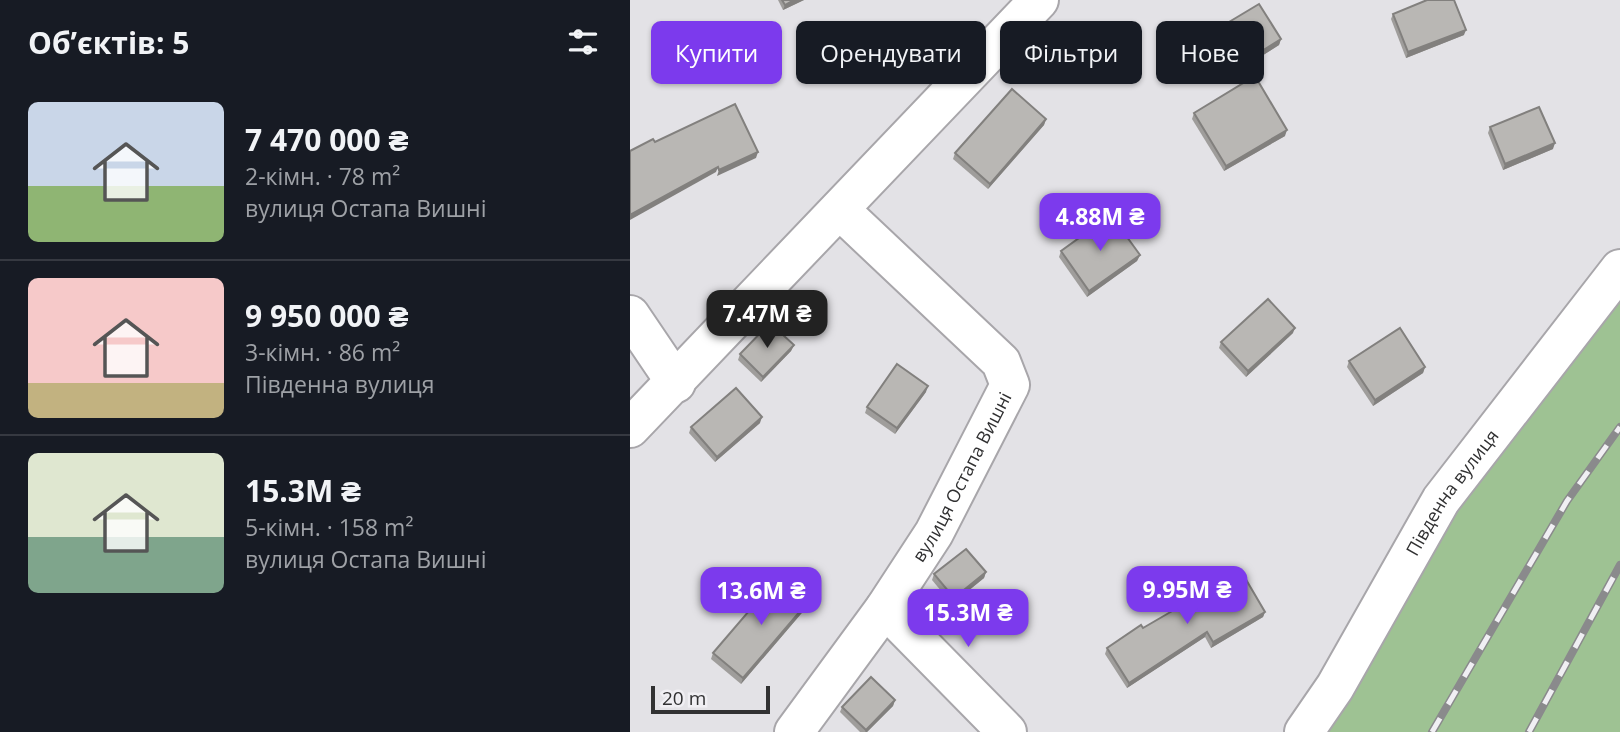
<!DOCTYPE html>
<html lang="uk">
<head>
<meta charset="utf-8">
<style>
  :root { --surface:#171b24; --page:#242831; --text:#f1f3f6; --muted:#9ea1a6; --line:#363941; --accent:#7c3aed }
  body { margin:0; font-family:"Open Sans",sans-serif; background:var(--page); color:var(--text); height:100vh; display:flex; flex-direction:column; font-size:26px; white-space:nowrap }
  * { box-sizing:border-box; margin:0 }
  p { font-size:23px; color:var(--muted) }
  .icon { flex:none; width:38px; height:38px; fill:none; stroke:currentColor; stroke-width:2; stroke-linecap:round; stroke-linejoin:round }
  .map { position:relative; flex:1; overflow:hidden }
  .details { display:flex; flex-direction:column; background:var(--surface); width:630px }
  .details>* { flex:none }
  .hud { position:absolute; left:21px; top:21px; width:665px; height:63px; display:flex; gap:14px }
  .scale { position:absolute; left:21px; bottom:18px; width:119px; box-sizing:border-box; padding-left:7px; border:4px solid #313132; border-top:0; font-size:19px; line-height:24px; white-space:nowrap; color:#313132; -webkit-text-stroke:5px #f0eff3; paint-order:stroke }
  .price { position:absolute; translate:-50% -60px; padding:0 16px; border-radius:14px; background:var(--accent); color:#fff; font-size:23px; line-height:46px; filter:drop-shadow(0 2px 4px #0008) }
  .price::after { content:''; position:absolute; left:50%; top:42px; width:21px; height:16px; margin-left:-10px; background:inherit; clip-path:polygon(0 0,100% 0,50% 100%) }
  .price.current { background:#222; color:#fff }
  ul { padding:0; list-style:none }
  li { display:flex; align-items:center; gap:21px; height:175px; padding:0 28px }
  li+li { border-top:2px solid var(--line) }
  li span { display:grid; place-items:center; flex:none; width:196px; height:140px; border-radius:10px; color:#555 }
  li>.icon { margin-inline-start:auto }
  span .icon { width:84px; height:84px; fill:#fffc; stroke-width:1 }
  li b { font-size:30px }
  h2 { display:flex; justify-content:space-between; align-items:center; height:84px; padding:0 28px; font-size:30px }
  .tag { padding:0 24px; border-radius:10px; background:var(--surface); box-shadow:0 2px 5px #0004; font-size:24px; line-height:63px }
  .tag.current { background:var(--accent); color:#fff }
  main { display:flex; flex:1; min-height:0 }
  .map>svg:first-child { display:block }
  .green { fill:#9ec293 }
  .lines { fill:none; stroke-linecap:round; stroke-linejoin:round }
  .street-casing { stroke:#a8a6aa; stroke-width:42 }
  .street { stroke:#fff; stroke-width:38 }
  .rail-casing { stroke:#8a8a8c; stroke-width:8 }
  .rail { stroke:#f0eff3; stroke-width:5; stroke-dasharray:16; stroke-linecap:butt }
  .wall { fill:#9f9d9b }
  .shaded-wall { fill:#82807e }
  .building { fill:#b9b7b4; stroke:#82807e; stroke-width:2 }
  .labels { text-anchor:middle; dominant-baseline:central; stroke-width:5; stroke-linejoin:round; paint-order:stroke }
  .street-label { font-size:18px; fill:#313132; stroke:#f0eff3 }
</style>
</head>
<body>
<main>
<section class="details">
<h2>Об’єктів: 5<svg class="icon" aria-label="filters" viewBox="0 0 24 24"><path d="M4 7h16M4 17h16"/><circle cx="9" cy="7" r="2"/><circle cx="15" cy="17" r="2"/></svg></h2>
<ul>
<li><span style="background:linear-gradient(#c9d6e8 60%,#8fb573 0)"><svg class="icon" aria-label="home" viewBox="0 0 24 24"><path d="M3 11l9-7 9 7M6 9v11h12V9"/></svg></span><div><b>7 470 000 ₴</b><p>2-кімн. · 78 m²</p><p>вулиця Остапа Вишні</p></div></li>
<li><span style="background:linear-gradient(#f6c9c9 75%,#c2b280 0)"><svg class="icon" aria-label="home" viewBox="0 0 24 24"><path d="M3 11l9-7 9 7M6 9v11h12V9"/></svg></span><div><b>9 950 000 ₴</b><p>3-кімн. · 86 m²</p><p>Південна вулиця</p></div></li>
<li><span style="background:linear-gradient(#dfe7d0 60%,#7fa58c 0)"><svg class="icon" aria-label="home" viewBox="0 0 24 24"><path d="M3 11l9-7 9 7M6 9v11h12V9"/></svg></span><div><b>15.3M ₴</b><p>5-кімн. · 158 m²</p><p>вулиця Остапа Вишні</p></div></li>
</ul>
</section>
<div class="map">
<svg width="990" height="732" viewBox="0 0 990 732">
  <rect width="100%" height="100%" fill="#e3e2e6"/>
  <polygon class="green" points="990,281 990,732 691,732 819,509"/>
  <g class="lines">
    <defs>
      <g id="street">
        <polyline points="0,315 46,383"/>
        <polyline points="0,428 409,0"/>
        <polyline points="255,608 377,732"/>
        <path id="s1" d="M164 732 255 608 304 533 380 385 371 362 210 210"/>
        <path id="s2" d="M674 732 705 687 811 500 990 269"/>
      </g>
    </defs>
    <use href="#street" class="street-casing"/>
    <use href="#street" class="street"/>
    <defs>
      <g id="rail">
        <polyline points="802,732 937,501 990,427"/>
        <polyline points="899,732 990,565"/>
      </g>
    </defs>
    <use href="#rail" class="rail-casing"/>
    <use href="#rail" class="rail"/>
  </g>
  <g class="wall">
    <polygon points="148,0 174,0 153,10"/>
    <polygon points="763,14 834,35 776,58 761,19"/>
    <polygon points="594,25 651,39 649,45 614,67 592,31"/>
    <polygon points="564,113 655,136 594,171 562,119"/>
    <polygon points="416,119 414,125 358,189 323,159 325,153"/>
    <polygon points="860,127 923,149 873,170 858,133"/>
    <polygon points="431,251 510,255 507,261 457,297 429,257"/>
    <polygon points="663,333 616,377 589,348 591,342"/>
    <polygon points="164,345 161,351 131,382 108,360 110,354"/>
    <polygon points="719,361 795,367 793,373 743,406 717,367"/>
    <polygon points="296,392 265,434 235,413 237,407"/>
    <polygon points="130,423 85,462 59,433 61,427"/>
    <polygon points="356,572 354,578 322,604 302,580 304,574"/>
    <polygon points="178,602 176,608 111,684 81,659 83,653"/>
    <polygon points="635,612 633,617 581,648 575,637 497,688 475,654 477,648 513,628"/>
    <polygon points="265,700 263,706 237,732 230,732 210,712 212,707"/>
  </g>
  <g class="shaded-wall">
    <polygon points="164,0 174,0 153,10 155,5"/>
    <polygon points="836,30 834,35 776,58 778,52"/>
    <polygon points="651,39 649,45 614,67 616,61"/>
    <polygon points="416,119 414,125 358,189 360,184"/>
    <polygon points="657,130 655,136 594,171 596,166"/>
    <polygon points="925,143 923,149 873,170 875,164"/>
    <polygon points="128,152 126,158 87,176 89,170"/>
    <polygon points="88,167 86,172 0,220 0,215"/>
    <polygon points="510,255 507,261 457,297 459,291"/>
    <polygon points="665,328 663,333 616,377 618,371"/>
    <polygon points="164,345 161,351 131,382 133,377"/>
    <polygon points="795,367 793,373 743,406 745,400"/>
    <polygon points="298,386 296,392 265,434 267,428"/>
    <polygon points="132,417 130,423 85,462 87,457"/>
    <polygon points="356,572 354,578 322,604 324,598"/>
    <polygon points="178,602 176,608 111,684 113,678"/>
    <polygon points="635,612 633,617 581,648 583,642"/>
    <polygon points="577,632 575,637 497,688 499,683"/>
    <polygon points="265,700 263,706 237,732 235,732"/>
  </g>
  <g class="building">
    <polygon points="152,0 164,0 155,5"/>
    <polygon points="797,0 824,0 836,30 778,52 763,14"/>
    <polygon points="629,4 651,39 616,61 594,25"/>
    <polygon points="625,76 657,130 596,166 564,113"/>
    <polygon points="382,89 416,119 360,184 325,153"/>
    <polygon points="105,104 128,152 89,170 88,167 0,215 0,151 23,139 25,142"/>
    <polygon points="909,107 925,143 875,164 860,127"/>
    <polygon points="481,215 510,255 459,291 431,251"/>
    <polygon points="638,299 665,328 618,371 591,342"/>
    <polygon points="140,323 164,345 133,377 110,354"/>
    <polygon points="770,328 795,367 745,400 719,361"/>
    <polygon points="267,364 298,386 267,428 237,407"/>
    <polygon points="106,388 132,417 87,457 61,427"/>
    <polygon points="336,549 356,572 324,598 304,574"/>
    <polygon points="611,571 635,612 583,642 577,632 499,683 477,648 511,625 513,628"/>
    <polygon points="149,576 178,602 113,678 83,653"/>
    <polygon points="241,677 265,700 236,730 212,707"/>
  </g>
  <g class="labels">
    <g class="street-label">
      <text stroke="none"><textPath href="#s1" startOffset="306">вулиця Остапа Вишні</textPath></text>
      <text stroke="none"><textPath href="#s2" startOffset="282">Південна вулиця</textPath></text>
    </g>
  </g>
</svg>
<div class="scale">20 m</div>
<b class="price" style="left:470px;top:253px">4.88M ₴</b>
<b class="price current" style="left:137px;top:350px">7.47M ₴</b>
<b class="price" style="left:557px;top:626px">9.95M ₴</b>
<b class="price" style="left:131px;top:627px">13.6M ₴</b>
<b class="price" style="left:338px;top:649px">15.3M ₴</b>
<div class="hud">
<a class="tag current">Купити</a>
<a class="tag">Орендувати</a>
<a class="tag">Фільтри</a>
<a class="tag">Нове</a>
</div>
</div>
</main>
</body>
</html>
